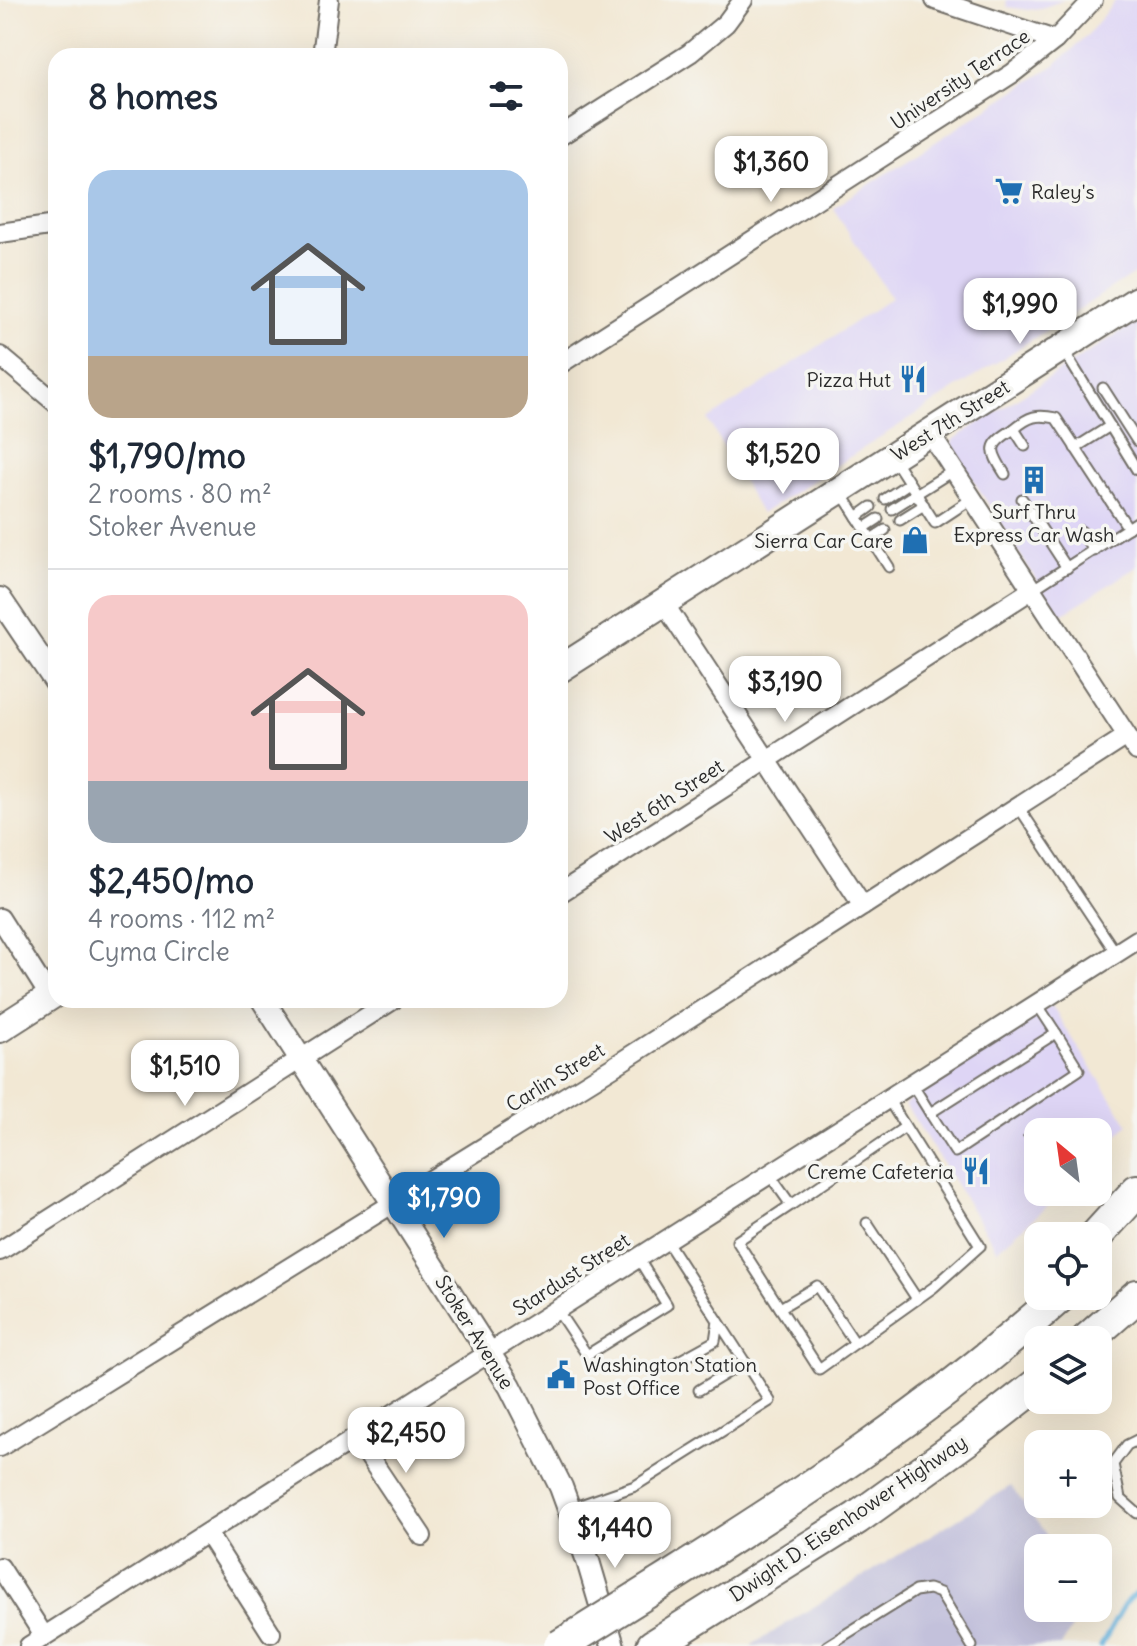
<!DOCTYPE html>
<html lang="en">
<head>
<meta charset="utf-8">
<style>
  :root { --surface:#fff; --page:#f6f6f7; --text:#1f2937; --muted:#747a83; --line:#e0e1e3; --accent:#1f6fb2 }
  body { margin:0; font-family:Delius,sans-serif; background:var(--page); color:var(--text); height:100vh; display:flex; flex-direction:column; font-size:30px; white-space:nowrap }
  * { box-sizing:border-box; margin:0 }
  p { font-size:26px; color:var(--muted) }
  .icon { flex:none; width:44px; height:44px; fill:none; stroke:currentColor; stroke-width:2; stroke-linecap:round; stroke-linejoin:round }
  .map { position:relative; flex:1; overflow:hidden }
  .details { position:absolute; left:48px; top:48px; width:520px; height:960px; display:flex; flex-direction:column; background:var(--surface); border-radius:24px; box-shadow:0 8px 32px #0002 }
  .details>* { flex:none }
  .needle { width:52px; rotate:331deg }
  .controls { position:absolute; left:1024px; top:1118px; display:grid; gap:16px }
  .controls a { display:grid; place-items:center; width:88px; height:88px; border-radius:16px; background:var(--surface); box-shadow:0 8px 32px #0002; font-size:40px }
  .price { position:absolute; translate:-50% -68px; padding:0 18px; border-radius:16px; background:#fff; color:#222; font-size:26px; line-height:52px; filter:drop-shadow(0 2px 4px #0008) }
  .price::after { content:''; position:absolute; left:50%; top:48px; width:24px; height:18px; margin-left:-12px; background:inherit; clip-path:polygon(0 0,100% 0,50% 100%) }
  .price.current { background:var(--accent); color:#fff }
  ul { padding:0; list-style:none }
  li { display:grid; align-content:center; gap:16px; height:424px; padding:0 40px }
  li+li { border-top:2px solid var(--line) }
  li span { display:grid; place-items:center; height:248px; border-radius:24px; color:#555 }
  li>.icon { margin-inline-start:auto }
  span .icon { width:144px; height:144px; fill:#fffc; stroke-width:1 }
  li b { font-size:34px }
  h2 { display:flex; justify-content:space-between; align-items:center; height:96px; padding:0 40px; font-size:34px }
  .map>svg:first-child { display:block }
  .built { fill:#ded5f5 }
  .industrial { fill:#c3c1db }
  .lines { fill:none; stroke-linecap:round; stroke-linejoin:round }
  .stream { stroke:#64b3df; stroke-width:5 }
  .service-casing { stroke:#716d66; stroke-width:13 }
  .minor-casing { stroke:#716d66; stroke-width:22 }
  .tertiary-casing { stroke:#716d66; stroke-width:26 }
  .secondary-casing { stroke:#716d66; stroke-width:30 }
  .motorway-casing { stroke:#716d66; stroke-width:36 }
  .path { stroke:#716d66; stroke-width:3; stroke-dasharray:6 6; stroke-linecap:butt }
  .service { stroke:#fff; stroke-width:9 }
  .minor { stroke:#fff; stroke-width:18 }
  .tertiary { stroke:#fff; stroke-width:22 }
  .secondary { stroke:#fff; stroke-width:26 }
  .motorway { stroke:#fff; stroke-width:32 }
  .motorway-bridge-casing { stroke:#716d66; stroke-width:36; stroke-linecap:butt }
  .motorway-bridge { stroke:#fff; stroke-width:32 }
  .labels { text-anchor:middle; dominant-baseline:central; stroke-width:7; stroke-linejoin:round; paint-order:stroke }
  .street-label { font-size:20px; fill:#2b2b2b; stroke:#f6f6f2 }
  .poi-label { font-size:20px; fill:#2b2b2b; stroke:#f6f6f2; text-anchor:end }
</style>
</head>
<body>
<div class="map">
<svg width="1137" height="1646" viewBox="0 0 1137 1646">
  <rect width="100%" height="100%" fill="#f6f6f2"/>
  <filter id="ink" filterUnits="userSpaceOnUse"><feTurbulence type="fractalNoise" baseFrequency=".0125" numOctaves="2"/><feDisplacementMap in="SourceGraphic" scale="16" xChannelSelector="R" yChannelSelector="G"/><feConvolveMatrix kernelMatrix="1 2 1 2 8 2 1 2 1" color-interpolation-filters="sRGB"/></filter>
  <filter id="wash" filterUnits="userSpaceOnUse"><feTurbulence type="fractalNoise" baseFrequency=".006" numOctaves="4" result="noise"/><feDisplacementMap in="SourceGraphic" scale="32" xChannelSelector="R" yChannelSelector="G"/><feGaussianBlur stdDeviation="1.8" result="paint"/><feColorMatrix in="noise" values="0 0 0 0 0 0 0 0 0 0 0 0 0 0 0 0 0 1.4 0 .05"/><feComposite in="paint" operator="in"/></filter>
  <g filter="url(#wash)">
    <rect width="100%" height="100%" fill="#f2e8d4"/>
    <g class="built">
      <polygon points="1006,0 1064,0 1042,8 1028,10 1007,7"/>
      <polygon points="1116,0 1137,0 1137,272 761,514 708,420 891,298 833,208 1055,65 1086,37"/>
      <polygon points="1137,321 1137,567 1059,616 951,445 953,440"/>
      <polygon points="1051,1005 1128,1124 1098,1156 1098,1132 1038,1132 1038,1192 1064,1192 997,1250 905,1104"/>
    </g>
    <polygon class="industrial" points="1011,1486 1056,1548 1038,1548 1038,1608 1084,1608 1061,1646 750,1646"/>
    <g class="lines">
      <polyline class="stream" points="1101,1646 1124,1605 1137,1592"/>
    </g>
  </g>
  <g filter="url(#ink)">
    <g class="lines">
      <defs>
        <g id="service">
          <polyline points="1064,351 1137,470"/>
          <polyline points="1103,388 1137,441"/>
          <path d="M1014 429C1029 416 1037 414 1056 418L1128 528"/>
          <polyline points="1075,448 1110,426"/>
          <polyline points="894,459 935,523 973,498"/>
          <path d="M1005 474C989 449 988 445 1014 429L1025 446"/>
          <polyline points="841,492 889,567"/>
          <polyline points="885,499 909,483"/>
          <polyline points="1022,499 1067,568"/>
          <polyline points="892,509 954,470"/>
          <polyline points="857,517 871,507"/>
          <polyline points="900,520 924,505"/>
          <polyline points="864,528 878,519"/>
          <polyline points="1081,531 1094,551"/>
          <polyline points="871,539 885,530"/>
          <polyline points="1033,589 1137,522"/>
          <polyline points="1018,806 1116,953"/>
          <polyline points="912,1084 930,1113 1056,1033 1037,1004"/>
          <polyline points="930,1113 955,1152 1079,1070 1056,1033"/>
          <polyline points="769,1174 791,1205 737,1241 819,1369 934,1287 980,1246 888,1099"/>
          <polyline points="791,1205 905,1127"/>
          <polyline points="867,1223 917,1299"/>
          <polyline points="780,1308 817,1286 855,1343"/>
          <polyline points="557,1310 587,1355 667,1305 638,1258"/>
          <polyline points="677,1362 715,1341 718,1321"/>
          <polyline points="699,1390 745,1362"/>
          <polyline points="1137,1440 1127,1445 1113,1464 1120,1498 1137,1513"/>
          <polyline points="569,1509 635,1486 770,1401 666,1240"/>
          <polyline points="827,1646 915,1591 929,1589 940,1593 972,1646"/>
        </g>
        <g id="minor">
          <polyline points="935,0 1055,40"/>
          <polyline points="322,56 329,0"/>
          <polyline points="560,136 690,53 726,23 743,0"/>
          <polyline points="0,233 56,225"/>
          <polyline points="0,356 56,403"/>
          <polyline points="560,364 1013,73 1055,40 1093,0"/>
          <polyline points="929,432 1137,751"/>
          <polyline points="663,602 863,906"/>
          <polyline points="560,893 1033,589"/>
          <polyline points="0,918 50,997"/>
          <polyline points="0,1251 393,1000"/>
          <polyline points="356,1437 422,1536"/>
          <polyline points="0,1447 613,1067 1127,736"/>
          <polyline points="207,1533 271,1633"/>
          <polyline points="0,1567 44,1636"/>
          <polyline points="29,1646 1137,940"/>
        </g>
        <g id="tertiary">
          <polyline points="0,599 56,682"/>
          <polyline points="263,1000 510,1386 561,1487 588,1561 613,1646"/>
        </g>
        <g id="secondary">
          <polyline points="560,669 1137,300"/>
          <polyline points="0,1029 56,993"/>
        </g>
        <g id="motorway">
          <polyline points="1096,1236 1137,1191"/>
          <polyline points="1087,1340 1137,1296"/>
          <path d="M658 1585C800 1496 935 1408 1060 1296"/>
          <polyline points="653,1646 857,1518 967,1439 1038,1384"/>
        </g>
      </defs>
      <use href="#service" class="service-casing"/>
      <use href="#minor" class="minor-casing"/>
      <use href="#tertiary" class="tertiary-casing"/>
      <use href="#secondary" class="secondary-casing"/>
      <use href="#motorway" class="motorway-casing"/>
      <polyline class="path" points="1023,1135 1027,1140"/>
      <use href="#service" class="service"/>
      <use href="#minor" class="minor"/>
      <use href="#tertiary" class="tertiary"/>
      <use href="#secondary" class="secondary"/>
      <use href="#motorway" class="motorway"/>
      <defs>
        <polyline id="motorway-bridge" points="560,1646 658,1585"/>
      </defs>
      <use href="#motorway-bridge" class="motorway-bridge-casing"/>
      <use href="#motorway-bridge" class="motorway-bridge"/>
    </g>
  </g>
  <defs>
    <symbol id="supermarket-bare" viewBox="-9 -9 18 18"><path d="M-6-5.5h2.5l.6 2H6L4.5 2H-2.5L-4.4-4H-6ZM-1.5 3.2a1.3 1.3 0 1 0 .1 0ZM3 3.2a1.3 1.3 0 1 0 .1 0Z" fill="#1f6fb2" stroke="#f6f6f2" stroke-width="2.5" paint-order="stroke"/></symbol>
    <symbol id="restaurant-bare" viewBox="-9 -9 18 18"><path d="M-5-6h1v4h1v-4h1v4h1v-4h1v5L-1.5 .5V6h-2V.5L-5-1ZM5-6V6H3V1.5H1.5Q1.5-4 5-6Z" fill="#1f6fb2" stroke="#f6f6f2" stroke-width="2.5" paint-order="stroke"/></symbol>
    <symbol id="building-bare" viewBox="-9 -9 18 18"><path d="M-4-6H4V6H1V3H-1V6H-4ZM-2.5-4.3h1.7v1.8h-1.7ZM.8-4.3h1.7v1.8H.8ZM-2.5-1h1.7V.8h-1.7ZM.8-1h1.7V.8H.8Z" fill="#1f6fb2" stroke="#f6f6f2" stroke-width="2.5" paint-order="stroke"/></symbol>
    <symbol id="shop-bare" viewBox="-9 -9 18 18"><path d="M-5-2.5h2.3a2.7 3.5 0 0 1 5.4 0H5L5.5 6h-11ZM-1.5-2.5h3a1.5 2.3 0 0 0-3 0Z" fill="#1f6fb2" stroke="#f6f6f2" stroke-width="2.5" paint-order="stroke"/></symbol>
    <symbol id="civic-bare" viewBox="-9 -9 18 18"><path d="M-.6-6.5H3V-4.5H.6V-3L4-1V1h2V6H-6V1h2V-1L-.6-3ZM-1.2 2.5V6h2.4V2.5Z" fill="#1f6fb2" stroke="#f6f6f2" stroke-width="2.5" paint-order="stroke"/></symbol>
  </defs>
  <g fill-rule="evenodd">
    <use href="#supermarket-bare" x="989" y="171" width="40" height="40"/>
    <use href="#restaurant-bare" x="893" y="359" width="40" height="40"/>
    <use href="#building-bare" x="1014" y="460" width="40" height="40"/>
    <use href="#shop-bare" x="895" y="520" width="40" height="40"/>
    <use href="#restaurant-bare" x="956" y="1151" width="40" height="40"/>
    <use href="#civic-bare" x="541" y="1355" width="40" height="40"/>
  </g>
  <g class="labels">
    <g class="street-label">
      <text transform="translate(960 79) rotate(-34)">University Terrace</text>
      <text transform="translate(950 420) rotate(-32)">West 7th Street</text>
      <text transform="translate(664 801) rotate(-33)">West 6th Street</text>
      <text transform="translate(555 1077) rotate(-32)">Carlin Street</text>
      <text transform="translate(571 1274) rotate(-33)">Stardust Street</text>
      <text transform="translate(475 1332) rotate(58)">Stoker Avenue</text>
      <text transform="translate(848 1518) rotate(-34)">Dwight D. Eisenhower Highway</text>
    </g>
    <g class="poi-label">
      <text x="1031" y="191" text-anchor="start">Raley's</text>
      <text x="891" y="379">Pizza Hut</text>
      <text x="1034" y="511" text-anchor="middle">Surf Thru<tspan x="1034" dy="23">Express Car Wash</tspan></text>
      <text x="893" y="540">Sierra Car Care</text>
      <text x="954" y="1171">Creme Cafeteria</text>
      <text x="583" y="1364" text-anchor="start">Washington Station<tspan x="583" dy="23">Post Office</tspan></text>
    </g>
  </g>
</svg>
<div class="controls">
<a><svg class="needle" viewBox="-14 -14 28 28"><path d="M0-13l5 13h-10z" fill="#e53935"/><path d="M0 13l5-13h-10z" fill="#747a83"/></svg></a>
<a><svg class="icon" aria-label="locate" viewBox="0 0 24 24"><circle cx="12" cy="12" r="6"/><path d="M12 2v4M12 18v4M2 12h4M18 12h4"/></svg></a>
<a><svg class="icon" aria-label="layers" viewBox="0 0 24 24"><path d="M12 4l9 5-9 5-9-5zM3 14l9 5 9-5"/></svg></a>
<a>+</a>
<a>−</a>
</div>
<b class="price" style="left:771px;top:204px">$1,360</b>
<b class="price" style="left:1020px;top:346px">$1,990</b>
<b class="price" style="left:783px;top:496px">$1,520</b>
<b class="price" style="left:785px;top:724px">$3,190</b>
<b class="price" style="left:185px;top:1108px">$1,510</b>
<b class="price current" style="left:444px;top:1240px">$1,790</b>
<b class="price" style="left:406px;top:1475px">$2,450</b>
<b class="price" style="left:615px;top:1570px">$1,440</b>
<section class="details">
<h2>8 homes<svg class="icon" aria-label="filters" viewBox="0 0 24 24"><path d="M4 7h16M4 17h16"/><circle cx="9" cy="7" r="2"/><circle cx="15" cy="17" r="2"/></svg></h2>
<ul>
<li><span style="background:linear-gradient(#a9c7e8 75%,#b9a48a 0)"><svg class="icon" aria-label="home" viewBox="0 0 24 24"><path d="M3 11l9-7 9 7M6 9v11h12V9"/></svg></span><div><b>$1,790/mo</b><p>2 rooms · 80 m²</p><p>Stoker Avenue</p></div></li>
<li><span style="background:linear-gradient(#f6c9c9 75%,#9aa5b1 0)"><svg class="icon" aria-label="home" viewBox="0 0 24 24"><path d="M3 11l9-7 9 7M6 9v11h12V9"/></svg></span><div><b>$2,450/mo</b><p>4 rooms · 112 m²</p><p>Cyma Circle</p></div></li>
</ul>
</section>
</div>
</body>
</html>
